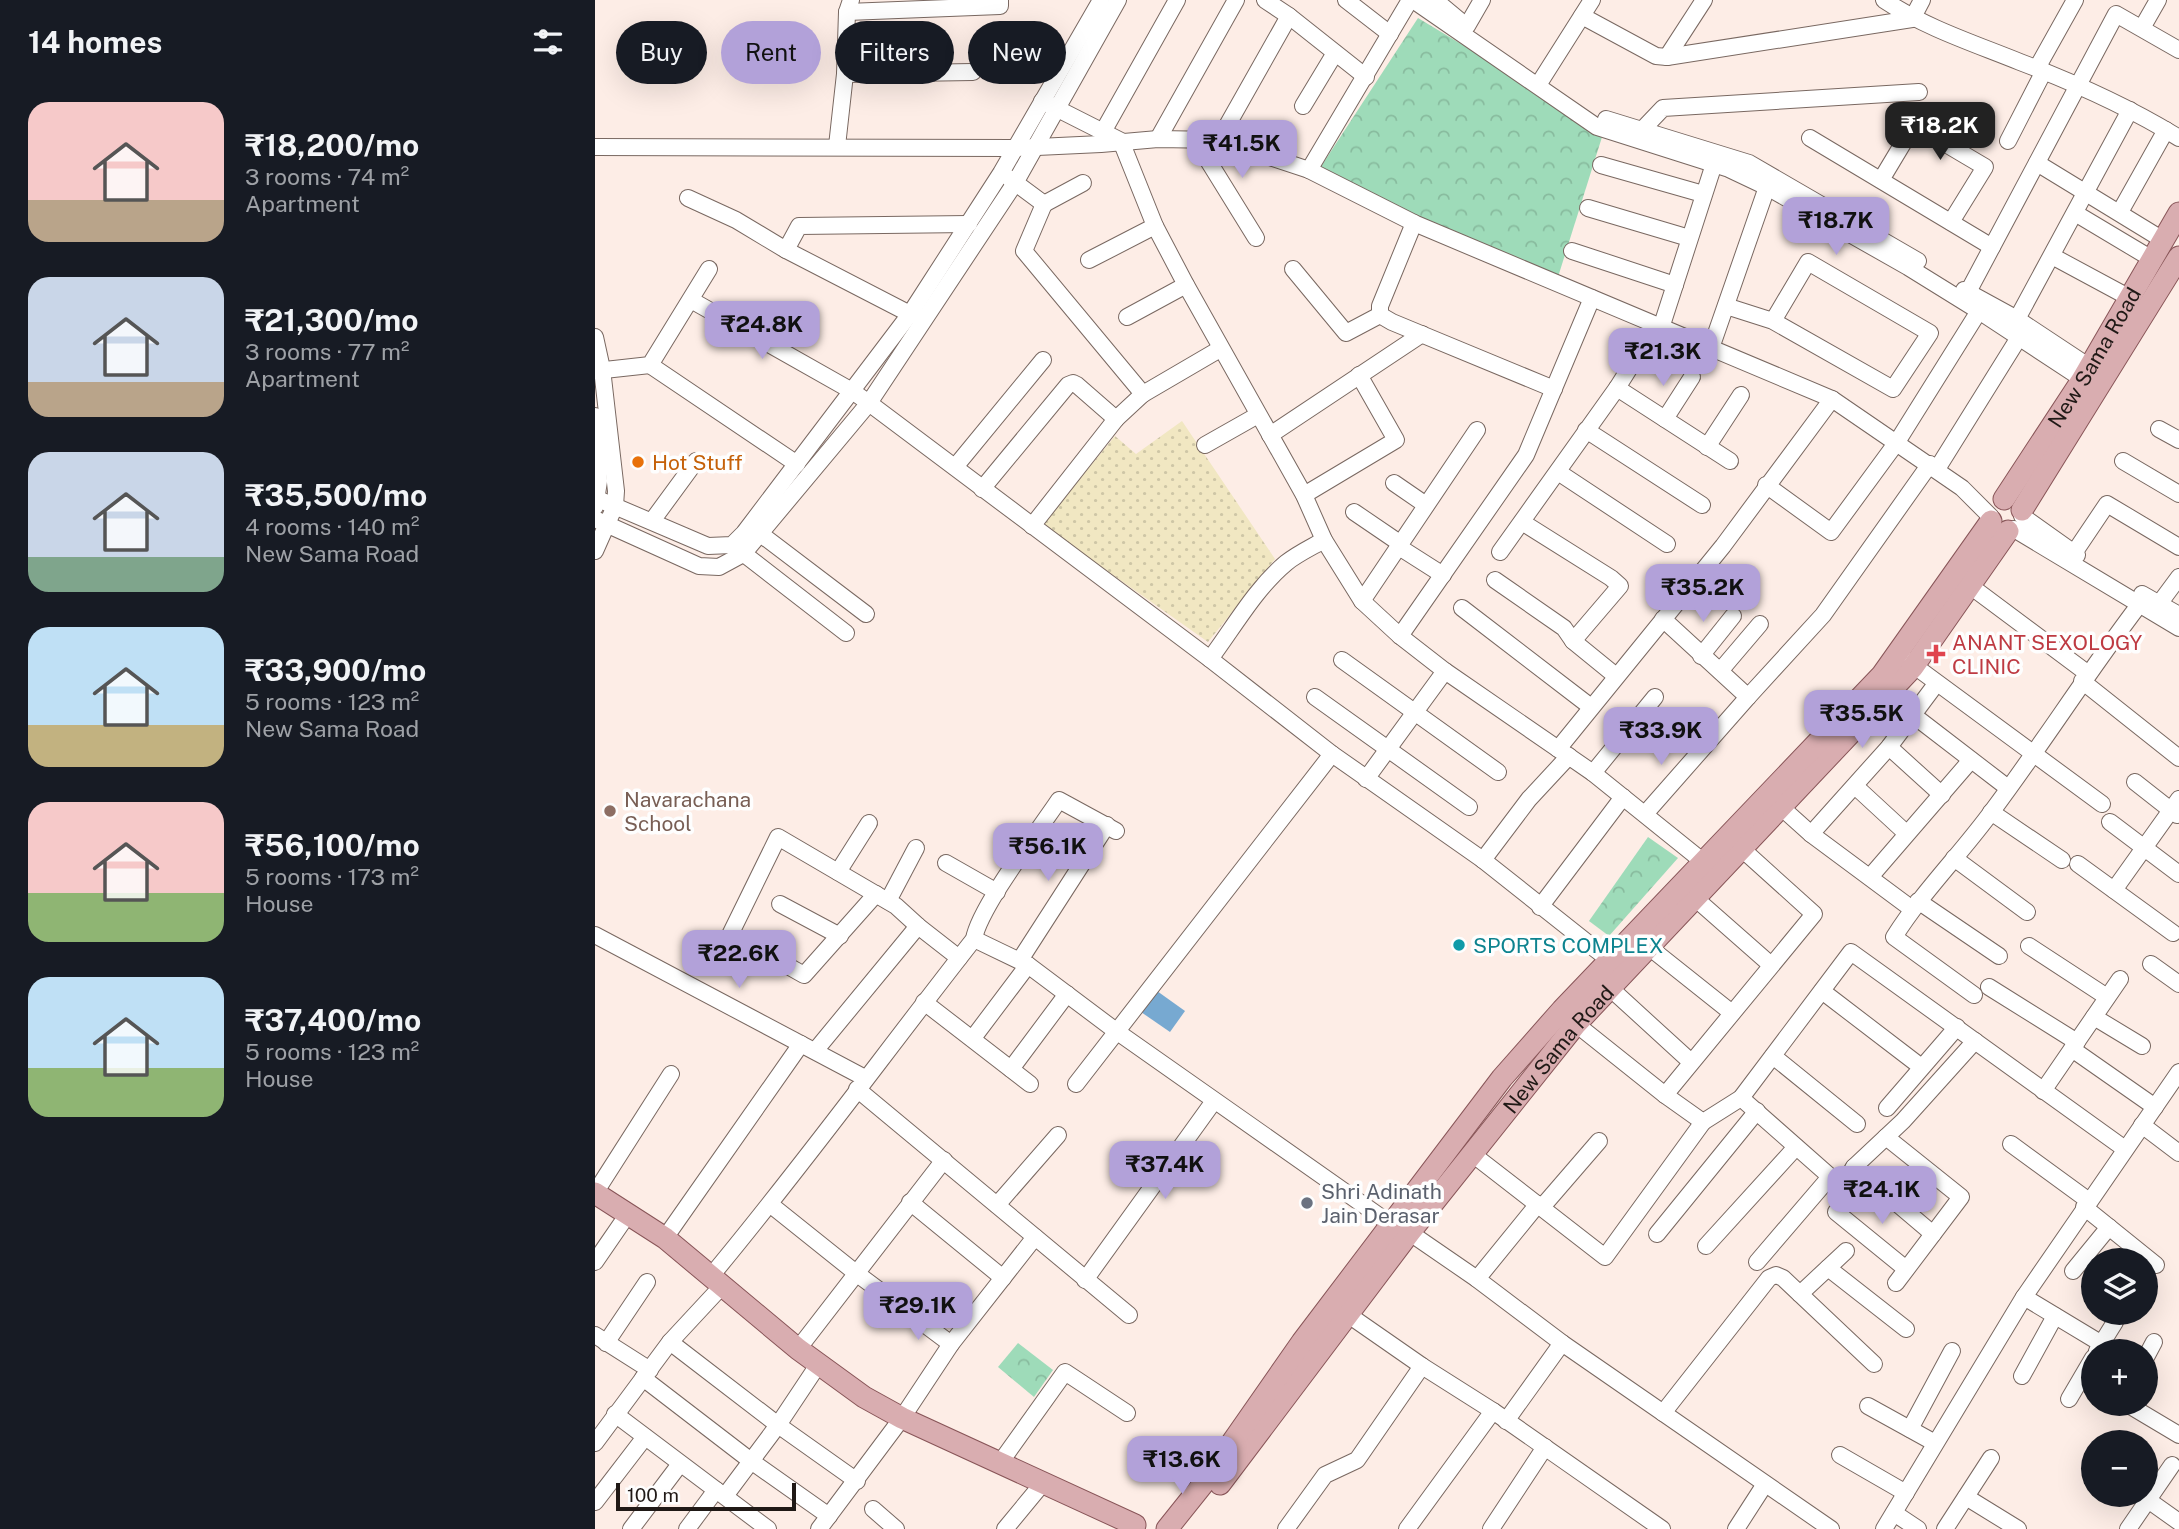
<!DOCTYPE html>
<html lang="en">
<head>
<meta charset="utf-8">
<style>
  :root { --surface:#171b24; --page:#20242c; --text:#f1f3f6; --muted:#9ea1a6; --accent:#b2a1d9 }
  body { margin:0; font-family:"Public Sans",sans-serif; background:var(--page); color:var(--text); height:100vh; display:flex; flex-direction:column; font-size:26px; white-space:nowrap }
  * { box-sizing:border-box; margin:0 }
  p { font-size:23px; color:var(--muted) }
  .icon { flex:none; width:38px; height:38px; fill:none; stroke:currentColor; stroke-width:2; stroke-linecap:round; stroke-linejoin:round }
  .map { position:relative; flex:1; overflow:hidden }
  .side { display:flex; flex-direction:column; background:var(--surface); width:595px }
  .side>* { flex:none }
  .hud { position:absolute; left:21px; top:21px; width:665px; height:63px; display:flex; gap:14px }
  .controls { position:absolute; left:1486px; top:1248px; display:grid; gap:14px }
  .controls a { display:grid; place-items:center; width:77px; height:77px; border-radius:50%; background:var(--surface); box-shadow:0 7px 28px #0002; font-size:35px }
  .scale { position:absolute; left:21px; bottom:18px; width:180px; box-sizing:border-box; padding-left:7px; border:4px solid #201916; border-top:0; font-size:19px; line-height:24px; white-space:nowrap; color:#201916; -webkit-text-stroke:5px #fefefe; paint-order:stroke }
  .price { position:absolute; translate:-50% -60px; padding:0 16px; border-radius:14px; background:var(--accent); color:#111; font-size:23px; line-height:46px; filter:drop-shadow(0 2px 4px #0008) }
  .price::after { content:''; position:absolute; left:50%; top:42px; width:21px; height:16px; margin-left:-10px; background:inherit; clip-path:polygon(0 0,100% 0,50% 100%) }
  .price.on { background:#222; color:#fff }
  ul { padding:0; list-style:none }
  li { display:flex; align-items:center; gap:21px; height:175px; padding:0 28px }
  li span { display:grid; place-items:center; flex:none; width:196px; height:140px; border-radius:21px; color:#555 }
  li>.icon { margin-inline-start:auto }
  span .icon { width:84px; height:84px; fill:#fffc; stroke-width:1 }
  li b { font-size:30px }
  h2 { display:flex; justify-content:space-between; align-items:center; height:84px; padding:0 28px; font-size:30px }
  .chip { padding:0 24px; border-radius:32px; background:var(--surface); box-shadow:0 7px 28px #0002; font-size:24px; line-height:63px }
  .chip.on { background:var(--accent); color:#111 }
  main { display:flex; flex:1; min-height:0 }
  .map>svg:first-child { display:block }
  .sand { fill:url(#sand-dots) }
  .park { fill:url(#park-crowns) }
  .water { fill:#77a9d1 }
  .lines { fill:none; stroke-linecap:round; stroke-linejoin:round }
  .minor-casing { stroke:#796861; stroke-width:18 }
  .major-casing { stroke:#885558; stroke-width:23 }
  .minor { stroke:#fff; stroke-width:16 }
  .major { stroke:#d9adb0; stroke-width:21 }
  .food-dot { fill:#e8710a; stroke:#fefefe; stroke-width:2.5 }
  .health-dot { fill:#e0444e; stroke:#fefefe; stroke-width:2.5 }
  .education-dot { fill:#8d6e63; stroke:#fefefe; stroke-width:2.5 }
  .culture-dot { fill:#0f9aa8; stroke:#fefefe; stroke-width:2.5 }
  .worship-dot { fill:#6b7280; stroke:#fefefe; stroke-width:2.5 }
  .labels { text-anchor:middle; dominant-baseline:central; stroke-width:7; stroke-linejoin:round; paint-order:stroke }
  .street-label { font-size:21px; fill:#201916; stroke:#fefefe }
  .food-label { font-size:21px; fill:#c56008; stroke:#fefefe; text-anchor:start }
  .health-label { font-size:21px; fill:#be3a42; stroke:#fefefe; text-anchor:start }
  .education-label { font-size:21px; fill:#785e54; stroke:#fefefe; text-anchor:start }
  .culture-label { font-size:21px; fill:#0d838f; stroke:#fefefe; text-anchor:start }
  .worship-label { font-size:21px; fill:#5b616d; stroke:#fefefe; text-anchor:start }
</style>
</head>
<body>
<main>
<section class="side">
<h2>14 homes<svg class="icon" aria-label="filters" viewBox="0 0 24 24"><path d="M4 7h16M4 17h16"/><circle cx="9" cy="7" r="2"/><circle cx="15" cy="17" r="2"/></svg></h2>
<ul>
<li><span style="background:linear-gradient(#f6c9c9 70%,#b9a48a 0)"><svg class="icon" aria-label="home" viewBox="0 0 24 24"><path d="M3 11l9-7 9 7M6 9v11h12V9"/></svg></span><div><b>₹18,200/mo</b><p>3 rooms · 74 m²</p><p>Apartment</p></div></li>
<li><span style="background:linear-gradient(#c9d6e8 75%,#b9a48a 0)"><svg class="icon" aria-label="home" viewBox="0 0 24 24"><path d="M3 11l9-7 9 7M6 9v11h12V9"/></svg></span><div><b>₹21,300/mo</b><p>3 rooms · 77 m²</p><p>Apartment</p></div></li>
<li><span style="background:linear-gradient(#c9d6e8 75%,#7fa58c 0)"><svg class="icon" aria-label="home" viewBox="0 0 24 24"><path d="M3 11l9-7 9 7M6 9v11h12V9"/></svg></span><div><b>₹35,500/mo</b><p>4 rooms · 140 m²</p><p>New Sama Road</p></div></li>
<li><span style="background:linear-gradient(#bfe0f5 70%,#c2b280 0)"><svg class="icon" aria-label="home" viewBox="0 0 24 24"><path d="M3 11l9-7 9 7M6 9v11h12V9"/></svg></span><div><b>₹33,900/mo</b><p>5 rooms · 123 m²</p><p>New Sama Road</p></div></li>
<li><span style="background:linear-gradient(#f6c9c9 65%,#8fb573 0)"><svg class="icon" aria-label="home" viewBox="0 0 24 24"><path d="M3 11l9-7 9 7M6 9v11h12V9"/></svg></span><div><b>₹56,100/mo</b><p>5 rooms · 173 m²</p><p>House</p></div></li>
<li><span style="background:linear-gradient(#bfe0f5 65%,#8fb573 0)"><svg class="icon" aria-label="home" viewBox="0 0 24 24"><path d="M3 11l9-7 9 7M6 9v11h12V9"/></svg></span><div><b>₹37,400/mo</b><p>5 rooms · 123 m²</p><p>House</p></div></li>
</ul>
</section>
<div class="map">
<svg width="1584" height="1529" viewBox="0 0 1584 1529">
  <defs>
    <pattern id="sand-dots" width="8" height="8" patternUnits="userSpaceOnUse" patternTransform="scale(1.75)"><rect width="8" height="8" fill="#f1e7c2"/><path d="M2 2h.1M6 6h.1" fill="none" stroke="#cec6a6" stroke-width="1.8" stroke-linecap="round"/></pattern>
    <pattern id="park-crowns" width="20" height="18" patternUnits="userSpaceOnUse" patternTransform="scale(1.75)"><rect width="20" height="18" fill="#9edbb9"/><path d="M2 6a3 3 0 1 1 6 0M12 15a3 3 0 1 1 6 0" fill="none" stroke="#88bb9e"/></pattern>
  </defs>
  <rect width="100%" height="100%" fill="#fdede6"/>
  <polygon class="sand" points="587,421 680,559 613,642 447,525 520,436 541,454"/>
  <g class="park">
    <polygon points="823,18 921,77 1007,137 963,277 843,227 725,168"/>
    <polygon points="1053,837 1083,858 1014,936 994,921"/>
    <polygon points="423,1343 458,1370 439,1397 403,1367"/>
  </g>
  <polygon class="water" points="562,991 590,1011 575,1032 546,1012"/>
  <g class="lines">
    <defs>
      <g id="minor">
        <polyline points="670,0 694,16 771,77"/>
        <polyline points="751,0 795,34"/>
        <polyline points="818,0 1002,127 1134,169 1172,187 1313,267 1384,311 1495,384"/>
        <polyline points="840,0 871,26"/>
        <path d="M1289 0C1331 28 1378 43 1425 62 1480 83 1534 107 1584 138"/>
        <polyline points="252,12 405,6 405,0"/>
        <polyline points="987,16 1061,56 1072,57 1317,19 1327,0"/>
        <polyline points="872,26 887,0"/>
        <polyline points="1547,28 1563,0"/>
        <polyline points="1072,57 1109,0"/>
        <polyline points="1442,68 1480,0"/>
        <polyline points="250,74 378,72"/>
        <polyline points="945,82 997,0"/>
        <polyline points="447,101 526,141 560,226 591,285 709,495 729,540 767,601 805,636 850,671 998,773 1116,868"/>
        <polyline points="708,106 740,53"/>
        <polyline points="1011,119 1154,163 1323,261"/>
        <polyline points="509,130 582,0"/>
        <polyline points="1047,130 1068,108 1324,92"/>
        <polyline points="1215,138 1397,247"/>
        <polyline points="563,139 641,0"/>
        <polyline points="624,140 694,16"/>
        <polyline points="601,141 661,238"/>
        <polyline points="1413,141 1449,71"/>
        <polyline points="242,146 250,74 252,12 256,0"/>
        <polyline points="0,147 420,148 506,144 563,139 624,140 714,170 819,223 1237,399 1367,488 1396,517"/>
        <polyline points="1442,163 1568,240"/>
        <polyline points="1006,165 1108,194"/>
        <polyline points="714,170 815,0"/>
        <polyline points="414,178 449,204 429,251 548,394"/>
        <polyline points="1286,180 1319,125 1390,167 1356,222"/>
        <polyline points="93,198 141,220 191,250 315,314"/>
        <polyline points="449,204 488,183"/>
        <polyline points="993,208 1094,238"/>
        <polyline points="1525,212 1571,130"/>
        <polyline points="1480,213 1557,259"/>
        <polyline points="819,223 785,306 785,315 797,322 959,389"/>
        <polyline points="191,250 204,226 374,224"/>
        <polyline points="977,251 1080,285"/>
        <polyline points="1457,256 1535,298"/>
        <polyline points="494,260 560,226"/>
        <polyline points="698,269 751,333 785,315"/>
        <polyline points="1369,290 1422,319 1502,372"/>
        <polyline points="1373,292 1521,14 1584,50"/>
        <polyline points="96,300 257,391 274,403 615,659 737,754 888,860 1023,967"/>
        <polyline points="1131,306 1178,321 1298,389 1335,333 1213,262 1178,321"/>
        <polyline points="532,317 591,285"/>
        <polyline points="1422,319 1535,110"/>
        <polyline points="1066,328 1119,164"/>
        <polyline points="0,337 7,369 21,491 20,506 0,551"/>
        <polyline points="1116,348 1172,187"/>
        <polyline points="55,365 202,464"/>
        <polyline points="0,371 55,365 114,269"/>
        <polyline points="1022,388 1135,461"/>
        <polyline points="0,416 4,481 0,507"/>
        <polyline points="1070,419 1097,377"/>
        <polyline points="1564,429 1584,440"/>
        <polyline points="991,430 1107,505"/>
        <polyline points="675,435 827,334"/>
        <polyline points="610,445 663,415"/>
        <polyline points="1112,447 1146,395"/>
        <polyline points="1528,461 1584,494"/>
        <polyline points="360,467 448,360"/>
        <polyline points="1342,469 1423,339"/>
        <polyline points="963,472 1072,544"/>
        <polyline points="799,483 831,505"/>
        <polyline points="1171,485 1236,532 1302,442 1384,311"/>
        <polyline points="387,489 473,385 478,383 482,385 521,419"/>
        <polyline points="709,495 801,440 764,375"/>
        <polyline points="3,499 113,546 137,545 149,533 315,314 406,173 506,0"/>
        <polyline points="759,512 806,544"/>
        <polyline points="1427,516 1482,555"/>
        <polyline points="0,519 104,566 124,567 148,554 274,403 420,183 523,0"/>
        <polyline points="57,521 101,461"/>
        <polyline points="927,522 1016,578 1025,586 978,641"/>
        <polyline points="437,526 521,419 548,394 625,349"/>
        <polyline points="159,529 271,614"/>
        <polyline points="1419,529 1584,628"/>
        <polyline points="140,547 251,633"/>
        <polyline points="804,547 848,575"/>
        <polyline points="905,552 1022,388 1061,326"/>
        <polyline points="1479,553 1512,504 1584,547"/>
        <polyline points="900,580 969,628 978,641 1021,676"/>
        <polyline points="1374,585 1492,673"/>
        <polyline points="1547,594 1584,615"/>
        <polyline points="767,601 882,430"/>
        <polyline points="1564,604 1584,577"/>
        <polyline points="867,608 996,707"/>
        <polyline points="1068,619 1153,697 1228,615 1335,464"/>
        <polyline points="805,636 931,455 997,298"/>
        <polyline points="1106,656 1138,616"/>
        <path d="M615 659C639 627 660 589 691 563 702 554 717 547 729 540"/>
        <polyline points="1310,659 1507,804"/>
        <polyline points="747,660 903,772"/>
        <polyline points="1125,671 1165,624"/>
        <polyline points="1487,681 1584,758"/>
        <polyline points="720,697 874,807"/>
        <polyline points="1318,715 1413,788"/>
        <polyline points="1294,747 1347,795"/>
        <polyline points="963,749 1128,546 1237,399"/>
        <polyline points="998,773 1060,697"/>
        <polyline points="771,779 850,671"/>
        <polyline points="1540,782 1582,815"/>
        <polyline points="1260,786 1311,833"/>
        <polyline points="1187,808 1216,834 1317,909"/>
        <polyline points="1396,812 1467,860"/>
        <polyline points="1050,814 1153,697"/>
        <polyline points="1515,822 1584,874"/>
        <polyline points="1216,834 1294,747 1341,684"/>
        <polyline points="1359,858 1432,912"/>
        <polyline points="888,860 934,799 974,756"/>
        <polyline points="351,863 402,892"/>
        <polyline points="1483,864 1578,933"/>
        <polyline points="243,872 274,823"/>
        <polyline points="1275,877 1376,760"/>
        <polyline points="1519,890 1584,799"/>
        <polyline points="1101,899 1176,965"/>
        <polyline points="293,901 321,848"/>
        <polyline points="1323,901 1404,956"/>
        <polyline points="185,904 245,936"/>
        <polyline points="945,907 1028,797"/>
        <polyline points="0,935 270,1078"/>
        <polyline points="133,939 183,837 301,906 323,926 364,958"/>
        <polyline points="379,939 433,965 521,1031 797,1225"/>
        <polyline points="1434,946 1512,997"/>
        <polyline points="1054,947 1137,1013"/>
        <polyline points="161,948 209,975 281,894"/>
        <polyline points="425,960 512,825"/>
        <polyline points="1556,964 1584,984"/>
        <polyline points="1394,987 1482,1042"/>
        <polyline points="1015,988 1096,1062"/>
        <polyline points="1227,991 1325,1066"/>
        <path d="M1379 995 1299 937C1328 891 1366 854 1398 810 1448 743 1493 672 1544 605"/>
        <polyline points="329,1002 435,1084"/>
        <polyline points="1499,1017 1547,1046"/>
        <polyline points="981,1024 1070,1095 1108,1122 1146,1098 1256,952 1530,1149"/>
        <polyline points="378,1038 433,965"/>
        <polyline points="1477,1049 1560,1107"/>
        <polyline points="220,1051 323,926"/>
        <polyline points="1178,1056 1262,1124"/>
        <polyline points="416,1069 472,994"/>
        <polyline points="481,1084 737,754"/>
        <polyline points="262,1089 534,1315"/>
        <polyline points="1448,1091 1525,979"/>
        <polyline points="1070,1095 1219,914 1147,849"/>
        <polyline points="1146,1098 1247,1187 1259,1167 1308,1121 1380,1041"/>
        <polyline points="1292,1108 1362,1027"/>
        <polyline points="1547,1125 1584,1153"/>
        <polyline points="1291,1137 1366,1197 1301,1283"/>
        <polyline points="1416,1144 1494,1201"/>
        <polyline points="876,1153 1010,1257 1108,1122"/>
        <polyline points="1259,1167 1338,1234"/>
        <polyline points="0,1193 76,1074"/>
        <polyline points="315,1202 408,1278"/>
        <polyline points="176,1205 261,1273 356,1344"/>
        <polyline points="402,1205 463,1135"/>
        <polyline points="947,1207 1004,1141"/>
        <polyline points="1489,1207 1561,1265"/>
        <polyline points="1241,1212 1311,1269"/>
        <polyline points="805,1226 882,1279 967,1343 1236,1529"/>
        <polyline points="1062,1234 1162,1111"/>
        <polyline points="70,1238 206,1044"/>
        <polyline points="1111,1246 1201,1147"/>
        <polyline points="0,1262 33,1214"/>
        <polyline points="1162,1262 1234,1178"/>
        <polyline points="1233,1268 1311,1329"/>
        <polyline points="1478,1271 1514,1227"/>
        <path d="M116 1276C207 1167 291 1051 379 939 384 908 444 830 464 800L521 831"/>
        <polyline points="882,1279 943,1204"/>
        <polyline points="490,1280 619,1101"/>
        <polyline points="1205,1294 1251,1251"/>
        <polyline points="1429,1297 1507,1344"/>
        <polyline points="745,1309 827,1366 898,1411 1067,1529"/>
        <polyline points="0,1335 55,1370"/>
        <polyline points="75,1342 183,1425 262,1481"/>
        <polyline points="11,1343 52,1282"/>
        <polyline points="203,1349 349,1160"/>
        <polyline points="1502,1351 1520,1322"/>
        <polyline points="1550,1359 1559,1342"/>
        <polyline points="1427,1376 1460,1316"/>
        <polyline points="48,1378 156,1461 234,1516"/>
        <polyline points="1474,1399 1498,1358"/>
        <polyline points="1532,1404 1584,1435"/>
        <polyline points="1273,1406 1340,1443"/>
        <polyline points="1068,1413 1174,1278 1181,1275 1188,1278 1279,1364"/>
        <polyline points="20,1414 173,1529"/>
        <polyline points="911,1421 967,1343"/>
        <polyline points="1315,1429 1357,1351"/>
        <polyline points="0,1443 75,1342 127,1286"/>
        <polyline points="1245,1455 1311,1493"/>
        <polyline points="405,1463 470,1372 532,1413"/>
        <polyline points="130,1496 183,1425 223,1365"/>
        <polyline points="1371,1497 1423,1529"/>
        <polyline points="1553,1500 1584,1522"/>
        <polyline points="0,1502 50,1437"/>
        <polyline points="278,1509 301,1529"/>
        <polyline points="1299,1513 1323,1529"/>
        <polyline points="36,1529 85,1464"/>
        <polyline points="92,1529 121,1490"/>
        <polyline points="224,1529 307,1418 356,1344 440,1237"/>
        <polyline points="410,1529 448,1483"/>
        <polyline points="691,1529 730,1475 762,1460 827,1366"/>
        <polyline points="812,1529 898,1411"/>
        <polyline points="896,1529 950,1447"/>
        <polyline points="1141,1529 1170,1484"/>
        <polyline points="1289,1529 1429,1297 1584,1072"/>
        <polyline points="1350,1529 1396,1458"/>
        <polyline points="1533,1529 1577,1465"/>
      </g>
      <g id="major">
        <path id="s1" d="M1409 499 1487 380 1584 213"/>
        <polyline points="1427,510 1584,257"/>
        <polyline points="0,1193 70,1238 203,1349 269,1397 307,1418 540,1525"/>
        <path id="s2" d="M625 1484 815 1232 981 1024 1318 667 1413 531"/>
        <polyline points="572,1529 608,1484 707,1342 907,1078 967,1010 1287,675 1396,521"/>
      </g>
    </defs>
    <use href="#minor" class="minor-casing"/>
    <use href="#major" class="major-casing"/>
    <use href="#minor" class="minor"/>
    <use href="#major" class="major"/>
  </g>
  <circle class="food-dot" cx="43" cy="462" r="7"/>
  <path class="health-dot" d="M1337.5 643.5h7v7h7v7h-7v7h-7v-7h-7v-7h7z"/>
  <circle class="education-dot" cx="15" cy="811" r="7"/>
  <circle class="culture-dot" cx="864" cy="945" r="7"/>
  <circle class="worship-dot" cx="712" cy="1203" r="7"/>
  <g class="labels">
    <g class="street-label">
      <text stroke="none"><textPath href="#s1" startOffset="168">New Sama Road</textPath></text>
      <text stroke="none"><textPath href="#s2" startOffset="551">New Sama Road</textPath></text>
    </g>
    <g class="food-label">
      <text x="57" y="462">Hot Stuff</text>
    </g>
    <g class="health-label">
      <text x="1357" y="642">ANANT SEXOLOGY<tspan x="1357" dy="24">CLINIC</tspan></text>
    </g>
    <g class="education-label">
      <text x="29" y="799">Navarachana<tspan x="29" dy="24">School</tspan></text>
    </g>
    <g class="culture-label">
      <text x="878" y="945">SPORTS COMPLEX</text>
    </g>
    <g class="worship-label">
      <text x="726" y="1191">Shri Adinath<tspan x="726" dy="24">Jain Derasar</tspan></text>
    </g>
  </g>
</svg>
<div class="controls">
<a><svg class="icon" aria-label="layers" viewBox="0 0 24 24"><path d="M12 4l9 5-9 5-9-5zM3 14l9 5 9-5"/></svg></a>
<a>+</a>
<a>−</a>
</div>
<div class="scale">100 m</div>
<b class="price on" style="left:1345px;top:162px">₹18.2K</b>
<b class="price" style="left:647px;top:180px">₹41.5K</b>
<b class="price" style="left:1241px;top:257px">₹18.7K</b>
<b class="price" style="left:167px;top:361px">₹24.8K</b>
<b class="price" style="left:1068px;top:388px">₹21.3K</b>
<b class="price" style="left:1108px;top:624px">₹35.2K</b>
<b class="price" style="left:1267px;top:750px">₹35.5K</b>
<b class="price" style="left:1066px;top:767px">₹33.9K</b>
<b class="price" style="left:453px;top:883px">₹56.1K</b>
<b class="price" style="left:144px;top:990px">₹22.6K</b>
<b class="price" style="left:570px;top:1201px">₹37.4K</b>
<b class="price" style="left:1287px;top:1226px">₹24.1K</b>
<b class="price" style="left:323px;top:1342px">₹29.1K</b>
<b class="price" style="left:587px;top:1496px">₹13.6K</b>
<div class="hud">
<a class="chip">Buy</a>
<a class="chip on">Rent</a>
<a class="chip">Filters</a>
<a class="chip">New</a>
</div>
</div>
</main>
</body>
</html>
